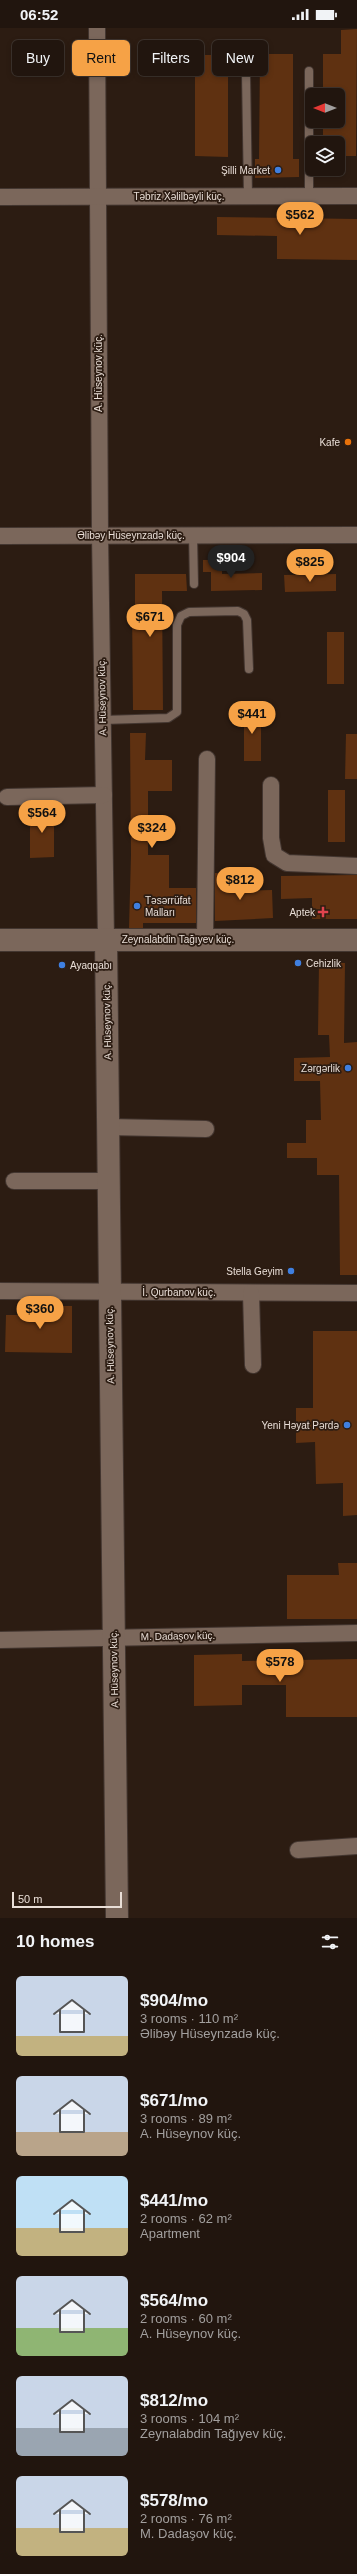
<!DOCTYPE html>
<html lang="en">
<head>
<meta charset="utf-8">
<style>
  :root { --surface:#21150e; --page:#2d221c; --text:#f1f3f6; --muted:#a29f9e; --line:#3e342e; --accent:#f6a246 }
  body { margin:0; font-family:Arial,sans-serif; background:var(--page); color:var(--text); height:100vh; display:flex; flex-direction:column; font-size:15px; white-space:nowrap }
  * { box-sizing:border-box; margin:0 }
  p { font-size:13px; color:var(--muted) }
  .icon { flex:none; width:22px; height:22px; fill:none; stroke:currentColor; stroke-width:2; stroke-linecap:round; stroke-linejoin:round }
  .map { position:relative; height:1890px; overflow:hidden }
  .drawer { display:flex; flex-direction:column; background:var(--surface); flex:1 }
  .drawer>* { flex:none }
  .top-card { position:absolute; left:12px; top:12px; width:333px; height:36px; display:flex; gap:8px }
  .needle { width:26px; rotate:270deg }
  .buttons { position:absolute; left:305px; top:60px; display:grid; gap:8px }
  .buttons a { display:grid; place-items:center; width:40px; height:40px; border-radius:6px; background:var(--surface); box-shadow:0 2px 6px #0003,0 0 0 1px var(--line); font-size:20px }
  .scale { position:absolute; left:12px; bottom:10px; width:110px; box-sizing:border-box; padding-left:4px; border:2px solid #e9ded7; border-top:0; font-size:11px; line-height:14px; white-space:nowrap; color:#e9ded7; -webkit-text-stroke:3px #2c1c12; paint-order:stroke }
  .price { position:absolute; translate:-50% -34px; padding:0 9px; border-radius:14px; background:var(--accent); color:#111; font-size:13px; line-height:26px; filter:drop-shadow(0 1px 2px #0008) }
  .price::after { content:''; position:absolute; left:50%; top:24px; width:12px; height:9px; margin-left:-6px; background:inherit; clip-path:polygon(0 0,100% 0,50% 100%) }
  .price.on { background:#222; color:#fff }
  ul { padding:0; list-style:none }
  li { display:flex; align-items:center; gap:12px; height:100px; padding:0 16px }
  li span { display:grid; place-items:center; flex:none; width:112px; height:80px; border-radius:6px; color:#555 }
  li>.icon { margin-inline-start:auto }
  span .icon { width:48px; height:48px; fill:#fffc; stroke-width:1 }
  li b { font-size:17px }
  h2 { display:flex; justify-content:space-between; align-items:center; height:48px; padding:0 16px; font-size:17px }
  .pill { padding:0 14px; border-radius:6px; background:var(--surface); box-shadow:0 2px 6px #0003,0 0 0 1px var(--line); font-size:14px; line-height:36px }
  .pill.on { background:var(--accent); color:#111 }
  .status { display:flex; justify-content:space-between; align-items:center; height:28px; padding:0 20px; background:var(--surface); direction:ltr }
  .status svg { height:11px; fill:currentColor }
  .map>svg:first-child { display:block }
  .building { fill:#5f3111 }
  .lines { fill:none; stroke-linecap:round; stroke-linejoin:round }
  .lane-casing { stroke:#433630; stroke-width:10 }
  .street-casing { stroke:#433630; stroke-width:18 }
  .secondary-casing { stroke:#433630; stroke-width:24 }
  .lane { stroke:#7b675b; stroke-width:8 }
  .street { stroke:#7b675b; stroke-width:16 }
  .secondary { stroke:#7b675b; stroke-width:22 }
  .shop-dot { fill:#3f7fe0; stroke:#2c1c12; stroke-width:1.5 }
  .food-dot { fill:#e8710a; stroke:#2c1c12; stroke-width:1.5 }
  .health-dot { fill:#e0444e; stroke:#2c1c12; stroke-width:1.5 }
  .labels { text-anchor:middle; dominant-baseline:central; stroke-width:3.5; stroke-linejoin:round; paint-order:stroke }
  .poi-label { font-size:10px; fill:#e9ded7; stroke:#2c1c12; text-anchor:end }
  .street-label { font-size:10px; fill:#e9ded7; stroke:#2c1c12 }
</style>
</head>
<body>
<div class="status"><b>06:52</b><svg viewBox="0 0 49 12"><path d="M0 12V9h3v3zM5 12V6h3v6zM10 12V3h3v9zM15 12V0h3v12zM26 1h20v11H26zM47 4h2v5h-2z"/></svg></div>
<div class="map">
<svg width="357" height="1890" viewBox="0 0 357 1890">
  <rect width="100%" height="100%" fill="#2c1c12"/>
  <g class="building">
    <polygon points="357,1 356,128 338,128 338,115 323,115 323,93 338,93 338,67 323,67 323,26 341,26 341,2"/>
    <polygon points="260,26 293,26 293,131 299,131 299,149 255,150 255,131 259,131"/>
    <polygon points="195,27 228,27 228,129 195,128"/>
    <polygon points="217,189 357,191 357,232 277,231 277,208 217,207"/>
    <polygon points="203,532 222,532 222,546 262,545 262,562 211,563 211,544 203,544"/>
    <polygon points="135,546 186,546 187,563 162,563 163,682 133,682 132,578 135,578"/>
    <polygon points="336,546 336,563 285,564 284,547"/>
    <rect x="327" y="604" width="17" height="52"/>
    <rect x="244" y="681" width="17" height="52"/>
    <polygon points="130,705 146,705 145,732 172,732 172,763 148,763 148,827 169,827 169,860 196,860 196,895 143,895 143,900 129,900 131,827"/>
    <polygon points="346,706 357,706 357,751 345,751"/>
    <rect x="328" y="762" width="17" height="52"/>
    <polygon points="30,783 54,783 54,829 30,830"/>
    <polygon points="215,845 238,845 238,863 272,862 273,890 215,893"/>
    <polygon points="357,847 357,891 312,891 312,870 281,871 281,848"/>
    <polygon points="319,934 345,935 344,1015 357,1014 357,1247 340,1247 339,1147 317,1147 317,1130 287,1130 287,1115 306,1115 306,1092 321,1092 320,1053 294,1053 294,1030 330,1029 329,1007 318,1007"/>
    <polygon points="25,1278 72,1278 72,1325 5,1324 6,1287 25,1287"/>
    <polygon points="313,1303 357,1303 357,1487 343,1488 343,1455 316,1456 315,1414 296,1415 296,1380 313,1380"/>
    <polygon points="338,1535 357,1535 357,1591 287,1591 287,1547 339,1547"/>
    <polygon points="242,1626 242,1633 357,1631 357,1689 286,1689 286,1657 242,1657 242,1677 194,1678 194,1627"/>
  </g>
  <g class="lines">
    <defs>
      <g id="lane">
        <polyline points="309,43 309,168"/>
        <polyline points="246,46 248,168"/>
        <polyline points="193,507 194,556"/>
        <polyline points="103,692 168,690 177,684 177,597 181,588 189,584 238,583 244,586 247,592 249,641"/>
      </g>
      <g id="street">
        <polyline points="97,0 100,507 106,911"/>
        <polyline points="0,169 357,168"/>
        <polyline points="0,508 357,507"/>
        <polyline points="271,757 271,810 274,827 287,835 357,838"/>
        <polyline points="7,769 104,767"/>
        <polyline points="205,911 207,731"/>
        <polyline points="108,1099 206,1101"/>
        <polyline points="14,1153 109,1153"/>
        <polyline points="0,1263 357,1265"/>
        <polyline points="251,1265 253,1337"/>
        <polyline points="0,1612 357,1605"/>
        <polyline points="298,1822 357,1818"/>
      </g>
      <g id="secondary">
        <polyline points="106,911 117,1890"/>
        <polyline points="0,912 357,912"/>
      </g>
    </defs>
    <use href="#lane" class="lane-casing"/>
    <use href="#street" class="street-casing"/>
    <use href="#secondary" class="secondary-casing"/>
    <use href="#lane" class="lane"/>
    <use href="#street" class="street"/>
    <use href="#secondary" class="secondary"/>
  </g>
  <g class="shop-dot">
    <circle cx="278" cy="142" r="4"/>
    <circle cx="137" cy="878" r="4"/>
    <circle cx="298" cy="935" r="4"/>
    <circle cx="62" cy="937" r="4"/>
    <circle cx="348" cy="1040" r="4"/>
    <circle cx="291" cy="1243" r="4"/>
    <circle cx="347" cy="1397" r="4"/>
  </g>
  <circle class="food-dot" cx="348" cy="414" r="4"/>
  <path class="health-dot" d="M321 878h4v4h4v4h-4v4h-4v-4h-4v-4h4z"/>
  <g class="labels">
    <g class="poi-label">
      <text x="270" y="142">Şilli Market</text>
      <text x="340" y="414">Kafe</text>
      <text x="145" y="872" text-anchor="start">Təsərrüfat<tspan x="145" dy="12">Malları</tspan></text>
      <text x="315" y="884">Aptek</text>
      <text x="306" y="935" text-anchor="start">Cehizlik</text>
      <text x="70" y="937" text-anchor="start">Ayaqqabı</text>
      <text x="340" y="1040">Zərgərlik</text>
      <text x="283" y="1243">Stella Geyim</text>
      <text x="339" y="1397">Yeni Həyat Pərdə</text>
    </g>
    <g class="street-label">
      <text x="179" y="168">Təbriz Xəlilbəyli küç.</text>
      <text transform="translate(98 345) rotate(-90)">A. Hüseynov küç.</text>
      <text x="131" y="507">Əlibəy Hüseynzadə küç.</text>
      <text transform="translate(102 669) rotate(-91)">A. Hüseynov küç.</text>
      <text x="178" y="911">Zeynalabdin Tağıyev küç.</text>
      <text transform="translate(107 993) rotate(-91)">A. Hüseynov küç.</text>
      <text x="179" y="1264">İ. Qurbanov küç.</text>
      <text transform="translate(110 1317) rotate(-91)">A. Hüseynov küç.</text>
      <text transform="translate(178 1608) rotate(-1)">M. Dadaşov küç.</text>
      <text transform="translate(114 1641) rotate(-91)">A. Hüseynov küç.</text>
    </g>
  </g>
</svg>
<div class="buttons">
<a><svg class="needle" viewBox="-14 -14 28 28"><path d="M0-13l5 13h-10z" fill="#e53935"/><path d="M0 13l5-13h-10z" fill="#a29f9e"/></svg></a>
<a><svg class="icon" aria-label="layers" viewBox="0 0 24 24"><path d="M12 4l9 5-9 5-9-5zM3 14l9 5 9-5"/></svg></a>
</div>
<div class="scale">50 m</div>
<b class="price" style="left:300px;top:208px">$562</b>
<b class="price on" style="left:231px;top:551px">$904</b>
<b class="price" style="left:310px;top:555px">$825</b>
<b class="price" style="left:150px;top:610px">$671</b>
<b class="price" style="left:252px;top:707px">$441</b>
<b class="price" style="left:42px;top:806px">$564</b>
<b class="price" style="left:152px;top:821px">$324</b>
<b class="price" style="left:240px;top:873px">$812</b>
<b class="price" style="left:40px;top:1302px">$360</b>
<b class="price" style="left:280px;top:1655px">$578</b>
<div class="top-card">
<a class="pill">Buy</a>
<a class="pill on">Rent</a>
<a class="pill">Filters</a>
<a class="pill">New</a>
</div>
</div>
<section class="drawer">
<h2>10 homes<svg class="icon" aria-label="filters" viewBox="0 0 24 24"><path d="M4 7h16M4 17h16"/><circle cx="9" cy="7" r="2"/><circle cx="15" cy="17" r="2"/></svg></h2>
<ul>
<li><span style="background:linear-gradient(#c9d6e8 75%,#c2b280 0)"><svg class="icon" aria-label="home" viewBox="0 0 24 24"><path d="M3 11l9-7 9 7M6 9v11h12V9"/></svg></span><div><b>$904/mo</b><p>3 rooms · 110 m²</p><p>Əlibəy Hüseynzadə küç.</p></div></li>
<li><span style="background:linear-gradient(#c9d6e8 70%,#b9a48a 0)"><svg class="icon" aria-label="home" viewBox="0 0 24 24"><path d="M3 11l9-7 9 7M6 9v11h12V9"/></svg></span><div><b>$671/mo</b><p>3 rooms · 89 m²</p><p>A. Hüseynov küç.</p></div></li>
<li><span style="background:linear-gradient(#bfe0f5 65%,#c2b280 0)"><svg class="icon" aria-label="home" viewBox="0 0 24 24"><path d="M3 11l9-7 9 7M6 9v11h12V9"/></svg></span><div><b>$441/mo</b><p>2 rooms · 62 m²</p><p>Apartment</p></div></li>
<li><span style="background:linear-gradient(#c9d6e8 65%,#8fb573 0)"><svg class="icon" aria-label="home" viewBox="0 0 24 24"><path d="M3 11l9-7 9 7M6 9v11h12V9"/></svg></span><div><b>$564/mo</b><p>2 rooms · 60 m²</p><p>A. Hüseynov küç.</p></div></li>
<li><span style="background:linear-gradient(#c9d6e8 65%,#9aa5b1 0)"><svg class="icon" aria-label="home" viewBox="0 0 24 24"><path d="M3 11l9-7 9 7M6 9v11h12V9"/></svg></span><div><b>$812/mo</b><p>3 rooms · 104 m²</p><p>Zeynalabdin Tağıyev küç.</p></div></li>
<li><span style="background:linear-gradient(#c9d6e8 65%,#c2b280 0)"><svg class="icon" aria-label="home" viewBox="0 0 24 24"><path d="M3 11l9-7 9 7M6 9v11h12V9"/></svg></span><div><b>$578/mo</b><p>2 rooms · 76 m²</p><p>M. Dadaşov küç.</p></div></li>
</ul>
</section>
</body>
</html>
